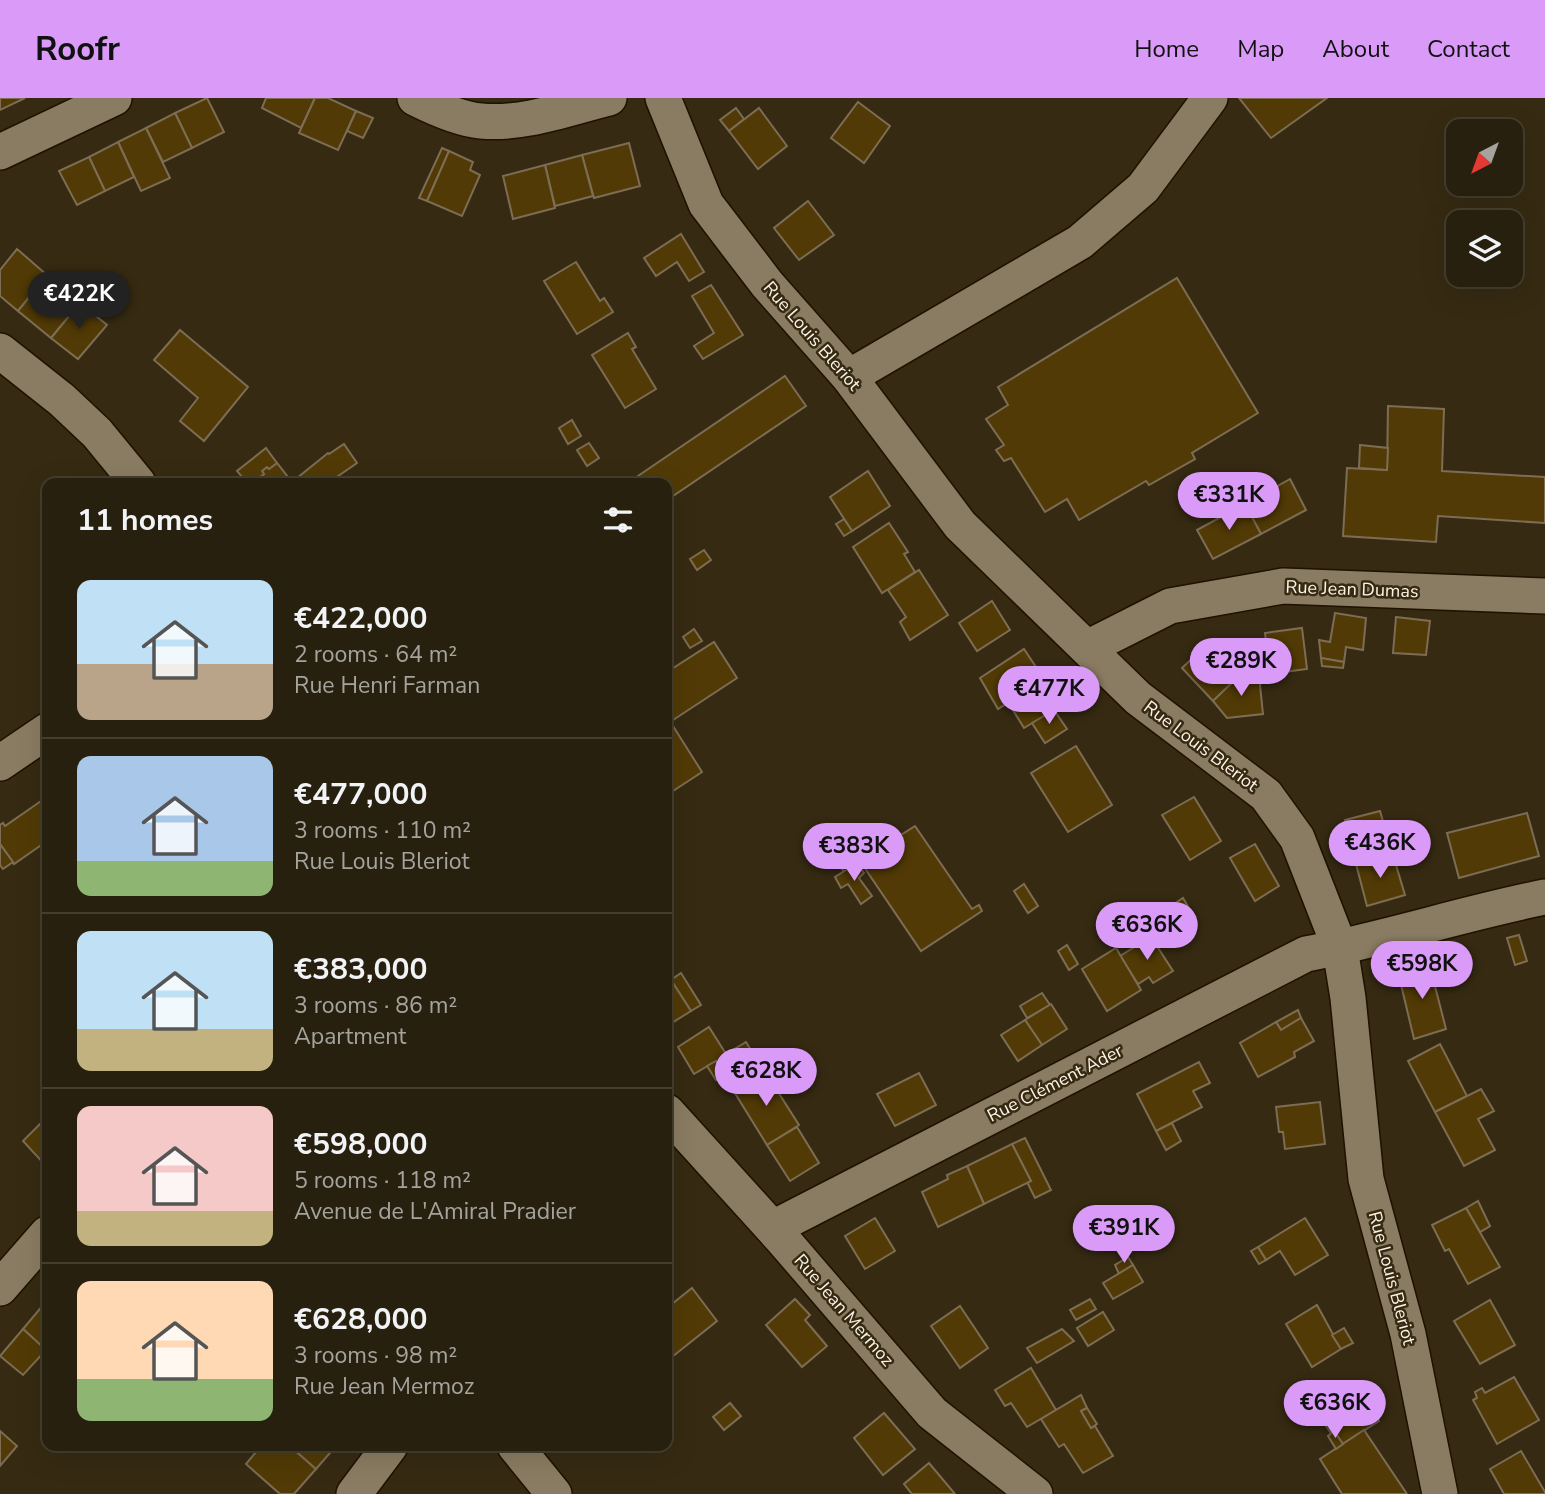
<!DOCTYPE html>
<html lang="en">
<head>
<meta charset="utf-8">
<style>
  :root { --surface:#28200e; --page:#342d1c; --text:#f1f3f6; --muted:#a5a39e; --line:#443e2e; --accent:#da9af7 }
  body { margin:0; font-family:"Nunito Sans",sans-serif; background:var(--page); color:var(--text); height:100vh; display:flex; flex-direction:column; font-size:26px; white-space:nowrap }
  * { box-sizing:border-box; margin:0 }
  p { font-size:23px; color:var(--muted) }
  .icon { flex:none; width:38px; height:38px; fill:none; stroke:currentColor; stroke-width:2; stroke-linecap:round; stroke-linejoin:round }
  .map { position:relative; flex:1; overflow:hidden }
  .drawer { position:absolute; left:42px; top:380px; width:630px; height:973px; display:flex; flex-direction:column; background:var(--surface); border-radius:14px; box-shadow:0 7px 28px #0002,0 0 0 2px var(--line) }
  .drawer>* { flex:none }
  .needle { width:46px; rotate:221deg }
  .controls { position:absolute; left:1446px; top:21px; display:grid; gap:14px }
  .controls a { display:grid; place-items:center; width:77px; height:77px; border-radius:14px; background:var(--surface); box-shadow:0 7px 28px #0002,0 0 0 2px var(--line); font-size:35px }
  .price { position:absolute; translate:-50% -60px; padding:0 16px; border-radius:24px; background:var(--accent); color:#111; font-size:23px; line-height:46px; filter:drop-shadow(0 2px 4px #0008) }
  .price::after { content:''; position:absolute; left:50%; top:42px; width:21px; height:16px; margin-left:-10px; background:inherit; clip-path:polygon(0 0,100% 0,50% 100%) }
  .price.selected { background:#222; color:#fff }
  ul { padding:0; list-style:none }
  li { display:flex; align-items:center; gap:21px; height:175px; padding:0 35px }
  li+li { border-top:2px solid var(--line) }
  li span { display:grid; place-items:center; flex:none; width:196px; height:140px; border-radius:14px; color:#555 }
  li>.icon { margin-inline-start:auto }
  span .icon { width:84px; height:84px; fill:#fffc; stroke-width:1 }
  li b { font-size:30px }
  h2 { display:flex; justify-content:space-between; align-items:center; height:84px; padding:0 35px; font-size:30px }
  header { display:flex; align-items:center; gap:42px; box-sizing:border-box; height:98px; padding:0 35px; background:var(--accent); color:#111 }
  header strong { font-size:33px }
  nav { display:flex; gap:38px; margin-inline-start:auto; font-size:24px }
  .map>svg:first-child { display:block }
  .building { fill:#513a05; stroke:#7c6d54; stroke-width:2 }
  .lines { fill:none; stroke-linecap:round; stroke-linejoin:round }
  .minor-casing { stroke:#1e1200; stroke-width:38 }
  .minor { stroke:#8a7c62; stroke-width:35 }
  .labels { text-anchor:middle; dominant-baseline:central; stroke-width:5; stroke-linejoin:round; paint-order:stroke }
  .street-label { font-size:18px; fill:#fbf3e5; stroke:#362a12 }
</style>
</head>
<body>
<header>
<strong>Roofr</strong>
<nav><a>Home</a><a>Map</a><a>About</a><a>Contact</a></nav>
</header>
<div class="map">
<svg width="1545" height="1396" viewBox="0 0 1545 1396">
  <rect width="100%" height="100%" fill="#362a12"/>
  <g class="building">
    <polygon points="0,0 25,0 0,12"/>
    <polygon points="207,0 224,34 192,50 175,15"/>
    <polygon points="266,0 315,0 301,30 262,10"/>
    <polygon points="315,0 328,0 356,13 338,52 299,35"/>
    <polygon points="1239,0 1327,0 1271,40"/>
    <polygon points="858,4 890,28 864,65 831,40"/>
    <polygon points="736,10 744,21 729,33 720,22"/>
    <polygon points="759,10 787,48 758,71 729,33"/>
    <polygon points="356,13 373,20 363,40 347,33"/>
    <polygon points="175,15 192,50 163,64 146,30"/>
    <polygon points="146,30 170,80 141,93 118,44"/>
    <polygon points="118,44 134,79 105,93 89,59"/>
    <polygon points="629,45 640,88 594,100 582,57"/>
    <polygon points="442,50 449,53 427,103 419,100"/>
    <polygon points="449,53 473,64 470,72 480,77 462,118 427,103"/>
    <polygon points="582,57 593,98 555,108 545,67"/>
    <polygon points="89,59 105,93 77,107 59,73"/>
    <polygon points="545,67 555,110 513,121 503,78"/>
    <polygon points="808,103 834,137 799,162 774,130"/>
    <polygon points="681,136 704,174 689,183 677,164 656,178 644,160"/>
    <polygon points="17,151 47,177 18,213 0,198 0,172"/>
    <polygon points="576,164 600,203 604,200 613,214 577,236 544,183"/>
    <polygon points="47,177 80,205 51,240 18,213"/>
    <polygon points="1177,180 1258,315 1192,355 1195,361 1149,387 1146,383 1079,422 1067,401 1045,414 1011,360 1004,363 996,352 1004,347 986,321 1008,307 998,289"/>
    <polygon points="711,187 743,237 703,261 694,248 714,235 692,198"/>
    <polygon points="80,205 107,227 78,261 51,240"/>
    <polygon points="180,232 248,289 204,343 180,323 198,300 154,262"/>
    <polygon points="628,235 636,249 632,251 656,291 625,310 592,257"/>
    <polygon points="785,278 806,308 667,402 667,385 638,385 635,380"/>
    <polygon points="1388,308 1444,311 1442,373 1545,379 1545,425 1438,418 1436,444 1343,438 1347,370 1387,372"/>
    <polygon points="572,322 581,338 568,346 559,330"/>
    <polygon points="589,345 599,360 587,368 577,352"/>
    <polygon points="344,346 357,365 328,385 252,385 264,376 262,373 267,369 269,371 277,365 292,384 328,355 329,356"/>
    <polygon points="1360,347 1388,350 1387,372 1359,370"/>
    <polygon points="266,350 277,365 269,371 267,369 262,373 264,376 252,385 247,385 237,373"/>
    <polygon points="868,373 890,408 852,433 830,399"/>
    <polygon points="1290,381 1306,412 1261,436 1245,406"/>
    <polygon points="1245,406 1261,436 1213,461 1197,432"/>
    <polygon points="844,421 852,433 844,438 836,426"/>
    <polygon points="889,425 908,454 904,456 915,474 882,495 853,449"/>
    <polygon points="704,452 711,462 697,472 690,461"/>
    <polygon points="919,472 948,517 910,542 900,524 906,519 888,492"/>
    <polygon points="992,503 1010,532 977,553 959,525"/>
    <polygon points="1335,515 1366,520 1363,552 1346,549 1344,564 1321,560 1319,542 1330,544"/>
    <polygon points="1396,519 1430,523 1426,557 1393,555"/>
    <polygon points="1302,530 1307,571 1270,576 1265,535"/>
    <polygon points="694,531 702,543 690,550 683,539"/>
    <polygon points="714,544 737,580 667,626 667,574"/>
    <polygon points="1207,547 1238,579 1213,603 1182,570"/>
    <polygon points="1024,551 1044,581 998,611 980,580"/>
    <polygon points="1321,560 1344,564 1343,570 1322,568"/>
    <polygon points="1053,576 1065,592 1049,602 1038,585"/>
    <polygon points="1259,577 1263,616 1227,620 1213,603 1238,579"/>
    <polygon points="1038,585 1049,602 1055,599 1061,608 1024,630 1008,604"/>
    <polygon points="1054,612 1067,631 1045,645 1032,625"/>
    <polygon points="673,628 702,674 667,697 667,632"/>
    <polygon points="1076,648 1112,707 1068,734 1031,675"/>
    <polygon points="1194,699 1221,743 1190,762 1162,717"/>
    <polygon points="41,703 47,711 47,743 14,766 0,746 0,727 3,725 5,728"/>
    <polygon points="1380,713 1393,757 1356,766 1345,722"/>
    <polygon points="1527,715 1539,758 1459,780 1447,735"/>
    <polygon points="915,728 972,811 979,807 982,813 921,853 860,763"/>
    <polygon points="841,739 860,764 844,774 827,747"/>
    <polygon points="0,746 13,764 3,771 0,767"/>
    <polygon points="1255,746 1279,788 1255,803 1230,760"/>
    <polygon points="1393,757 1405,797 1367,808 1356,766"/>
    <polygon points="857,765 864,775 859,780 872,798 861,806 848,786 841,790 835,779"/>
    <polygon points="1024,786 1038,808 1028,815 1014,793"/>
    <polygon points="1183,800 1194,819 1185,825 1174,806"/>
    <polygon points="1174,806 1193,838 1180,848 1160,815"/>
    <polygon points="1519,837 1527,863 1515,867 1507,840"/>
    <polygon points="1151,839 1173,873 1153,885 1149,879 1138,886 1120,858"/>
    <polygon points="1067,847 1078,866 1069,872 1058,853"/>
    <polygon points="1116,850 1141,892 1107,913 1082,871"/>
    <polygon points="1429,865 1446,931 1414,941 1398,874"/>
    <polygon points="681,875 701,907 691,913 671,882"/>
    <polygon points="671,882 691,913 667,928 667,884"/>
    <polygon points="1042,895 1050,907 1027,920 1020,908"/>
    <polygon points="1051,906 1067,931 1042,947 1025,922"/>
    <polygon points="1298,912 1301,920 1281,932 1276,924"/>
    <polygon points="1301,920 1314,943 1294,954 1295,959 1258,979 1240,945 1276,924 1281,932"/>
    <polygon points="1025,922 1042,947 1018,963 1001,937"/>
    <polygon points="709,929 726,956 746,944 754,957 725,976 716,963 694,976 678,949"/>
    <polygon points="1440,946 1467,998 1435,1014 1408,963"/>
    <polygon points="716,963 725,976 716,982 707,968"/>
    <polygon points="1199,964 1210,985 1193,993 1202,1009 1156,1033 1137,996"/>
    <polygon points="764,972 799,1027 767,1047 733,992"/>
    <polygon points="919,975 936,1007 895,1028 877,996"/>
    <polygon points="1481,991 1494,1013 1478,1021 1495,1052 1464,1068 1435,1014"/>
    <polygon points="1320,1004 1325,1046 1285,1051 1283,1034 1279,1034 1276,1009"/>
    <polygon points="47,1019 47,1069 23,1043"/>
    <polygon points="1172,1025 1181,1043 1166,1052 1156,1033"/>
    <polygon points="797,1029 819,1065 790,1083 767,1047"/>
    <polygon points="1025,1040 1051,1092 1035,1100 1027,1084 1031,1083 1012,1046"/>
    <polygon points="1012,1046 1031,1083 984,1106 967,1068"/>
    <polygon points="967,1068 984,1106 938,1129 922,1094 948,1081 947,1077"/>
    <polygon points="1478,1103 1490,1128 1480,1134 1466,1110"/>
    <polygon points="1466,1110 1500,1169 1468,1186 1449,1151 1445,1153 1432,1127"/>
    <polygon points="875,1120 895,1153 865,1171 845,1138"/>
    <polygon points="1305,1120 1328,1157 1295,1177 1280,1153 1266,1162 1258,1149"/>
    <polygon points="1258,1149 1266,1162 1259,1166 1251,1153"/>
    <polygon points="1128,1159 1133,1167 1119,1176 1115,1167"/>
    <polygon points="1133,1167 1143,1184 1113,1201 1103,1185"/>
    <polygon points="692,1190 717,1223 667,1263 667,1210"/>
    <polygon points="795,1201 810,1217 805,1222 827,1248 802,1269 766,1227"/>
    <polygon points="1090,1201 1096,1211 1076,1222 1070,1212"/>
    <polygon points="1490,1202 1515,1247 1480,1266 1454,1223"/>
    <polygon points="44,1206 47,1209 46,1252 23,1231"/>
    <polygon points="1317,1207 1341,1251 1312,1269 1286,1226"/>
    <polygon points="960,1208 988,1250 960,1270 931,1228"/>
    <polygon points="1103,1214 1114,1232 1088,1248 1077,1230"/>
    <polygon points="1344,1230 1353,1245 1341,1251 1332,1237"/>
    <polygon points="23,1231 46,1252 23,1277 0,1258"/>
    <polygon points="1062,1231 1074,1243 1037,1265 1027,1250"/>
    <polygon points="1031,1270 1056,1312 1027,1329 1011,1305 1005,1308 995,1292"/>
    <polygon points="1514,1279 1539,1322 1497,1346 1473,1302 1477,1300 1475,1294 1482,1290 1485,1295"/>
    <polygon points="1353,1284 1379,1323 1343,1346 1334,1333 1331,1335 1313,1309"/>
    <polygon points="1081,1297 1087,1310 1081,1313 1091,1330 1095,1328 1113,1358 1083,1375 1064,1346 1059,1349 1041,1321"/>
    <polygon points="730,1305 741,1318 724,1332 713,1319"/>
    <polygon points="1087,1310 1097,1326 1091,1330 1081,1313"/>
    <polygon points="884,1315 915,1351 883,1377 854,1340"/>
    <polygon points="1364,1332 1407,1396 1342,1396 1320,1361"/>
    <polygon points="0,1333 17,1348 0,1368"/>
    <polygon points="1334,1333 1343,1346 1336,1351 1328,1338"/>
    <polygon points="261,1348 290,1348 316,1371 294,1396 280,1396 246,1366"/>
    <polygon points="290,1348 336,1348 316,1371"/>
    <polygon points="1521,1353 1545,1394 1545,1396 1504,1396 1490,1371"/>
    <polygon points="929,1365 955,1396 912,1396 904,1386"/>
  </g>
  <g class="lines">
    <defs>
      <g id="minor">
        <path d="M415 0C435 10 459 21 481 23 524 27 568 10 609 0"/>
        <polyline points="663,0 706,106 767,186 849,279 960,427 1138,600 1266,697 1297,740 1340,850 1348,900 1366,1081 1408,1236 1440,1396"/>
        <polyline points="0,54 114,0"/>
        <polyline points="0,253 62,302 97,335 138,385"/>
        <polyline points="849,279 1080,144 1143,90 1210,0"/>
        <polyline points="1087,550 1170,508 1283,488 1545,498"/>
        <polyline points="0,665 47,633"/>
        <polyline points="667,1014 783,1142 932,1315 1035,1396"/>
        <path d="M773 1130 1306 856C1386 841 1464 815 1545 799"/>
        <polyline points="0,1190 47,1136"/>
        <polyline points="515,1348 554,1396"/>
        <polyline points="354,1396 390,1348"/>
      </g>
    </defs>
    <use href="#minor" class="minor-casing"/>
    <use href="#minor" class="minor"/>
  </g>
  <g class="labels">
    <g class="street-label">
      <text transform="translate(812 238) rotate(49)">Rue Louis Bleriot</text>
      <text transform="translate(1352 491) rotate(2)">Rue Jean Dumas</text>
      <text transform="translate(1201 648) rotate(37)">Rue Louis Bleriot</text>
      <text transform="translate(1055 985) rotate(-27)">Rue Clément Ader</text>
      <text transform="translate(1392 1180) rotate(75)">Rue Louis Bleriot</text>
      <text transform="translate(844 1212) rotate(49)">Rue Jean Mermoz</text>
    </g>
  </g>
</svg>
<div class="controls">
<a><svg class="needle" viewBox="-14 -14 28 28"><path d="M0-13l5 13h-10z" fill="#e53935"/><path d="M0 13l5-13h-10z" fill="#a5a39e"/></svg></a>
<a><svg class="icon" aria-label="layers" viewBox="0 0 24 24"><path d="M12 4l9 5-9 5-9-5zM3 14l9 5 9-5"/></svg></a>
</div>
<b class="price selected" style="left:79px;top:233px">€422K</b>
<b class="price" style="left:1229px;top:434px">€331K</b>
<b class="price" style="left:1241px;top:600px">€289K</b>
<b class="price" style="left:1049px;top:628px">€477K</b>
<b class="price" style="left:1380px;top:782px">€436K</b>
<b class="price" style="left:854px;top:785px">€383K</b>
<b class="price" style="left:1147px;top:864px">€636K</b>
<b class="price" style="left:1422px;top:903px">€598K</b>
<b class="price" style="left:766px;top:1010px">€628K</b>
<b class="price" style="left:1124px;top:1167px">€391K</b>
<b class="price" style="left:1335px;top:1342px">€636K</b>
<section class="drawer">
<h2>11 homes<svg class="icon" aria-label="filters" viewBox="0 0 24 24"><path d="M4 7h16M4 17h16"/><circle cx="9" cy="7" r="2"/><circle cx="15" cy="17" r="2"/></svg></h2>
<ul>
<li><span style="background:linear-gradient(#bfe0f5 60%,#b9a48a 0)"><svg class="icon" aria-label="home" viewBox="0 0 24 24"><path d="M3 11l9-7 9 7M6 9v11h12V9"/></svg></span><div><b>€422,000</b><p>2 rooms · 64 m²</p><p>Rue Henri Farman</p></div></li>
<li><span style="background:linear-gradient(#a9c7e8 75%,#8fb573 0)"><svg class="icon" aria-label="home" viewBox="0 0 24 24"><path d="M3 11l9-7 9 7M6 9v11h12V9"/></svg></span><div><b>€477,000</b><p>3 rooms · 110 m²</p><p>Rue Louis Bleriot</p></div></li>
<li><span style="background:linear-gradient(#bfe0f5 70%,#c2b280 0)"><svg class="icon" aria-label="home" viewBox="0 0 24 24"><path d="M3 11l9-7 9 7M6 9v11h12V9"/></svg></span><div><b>€383,000</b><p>3 rooms · 86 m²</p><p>Apartment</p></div></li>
<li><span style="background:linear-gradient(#f6c9c9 75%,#c2b280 0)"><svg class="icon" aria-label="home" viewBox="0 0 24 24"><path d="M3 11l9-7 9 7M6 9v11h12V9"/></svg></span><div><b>€598,000</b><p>5 rooms · 118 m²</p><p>Avenue de L'Amiral Pradier</p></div></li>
<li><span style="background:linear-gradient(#ffd9b3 70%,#8fb573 0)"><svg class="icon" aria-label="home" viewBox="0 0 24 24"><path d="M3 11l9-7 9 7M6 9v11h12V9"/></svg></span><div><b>€628,000</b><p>3 rooms · 98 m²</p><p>Rue Jean Mermoz</p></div></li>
</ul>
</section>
</div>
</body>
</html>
